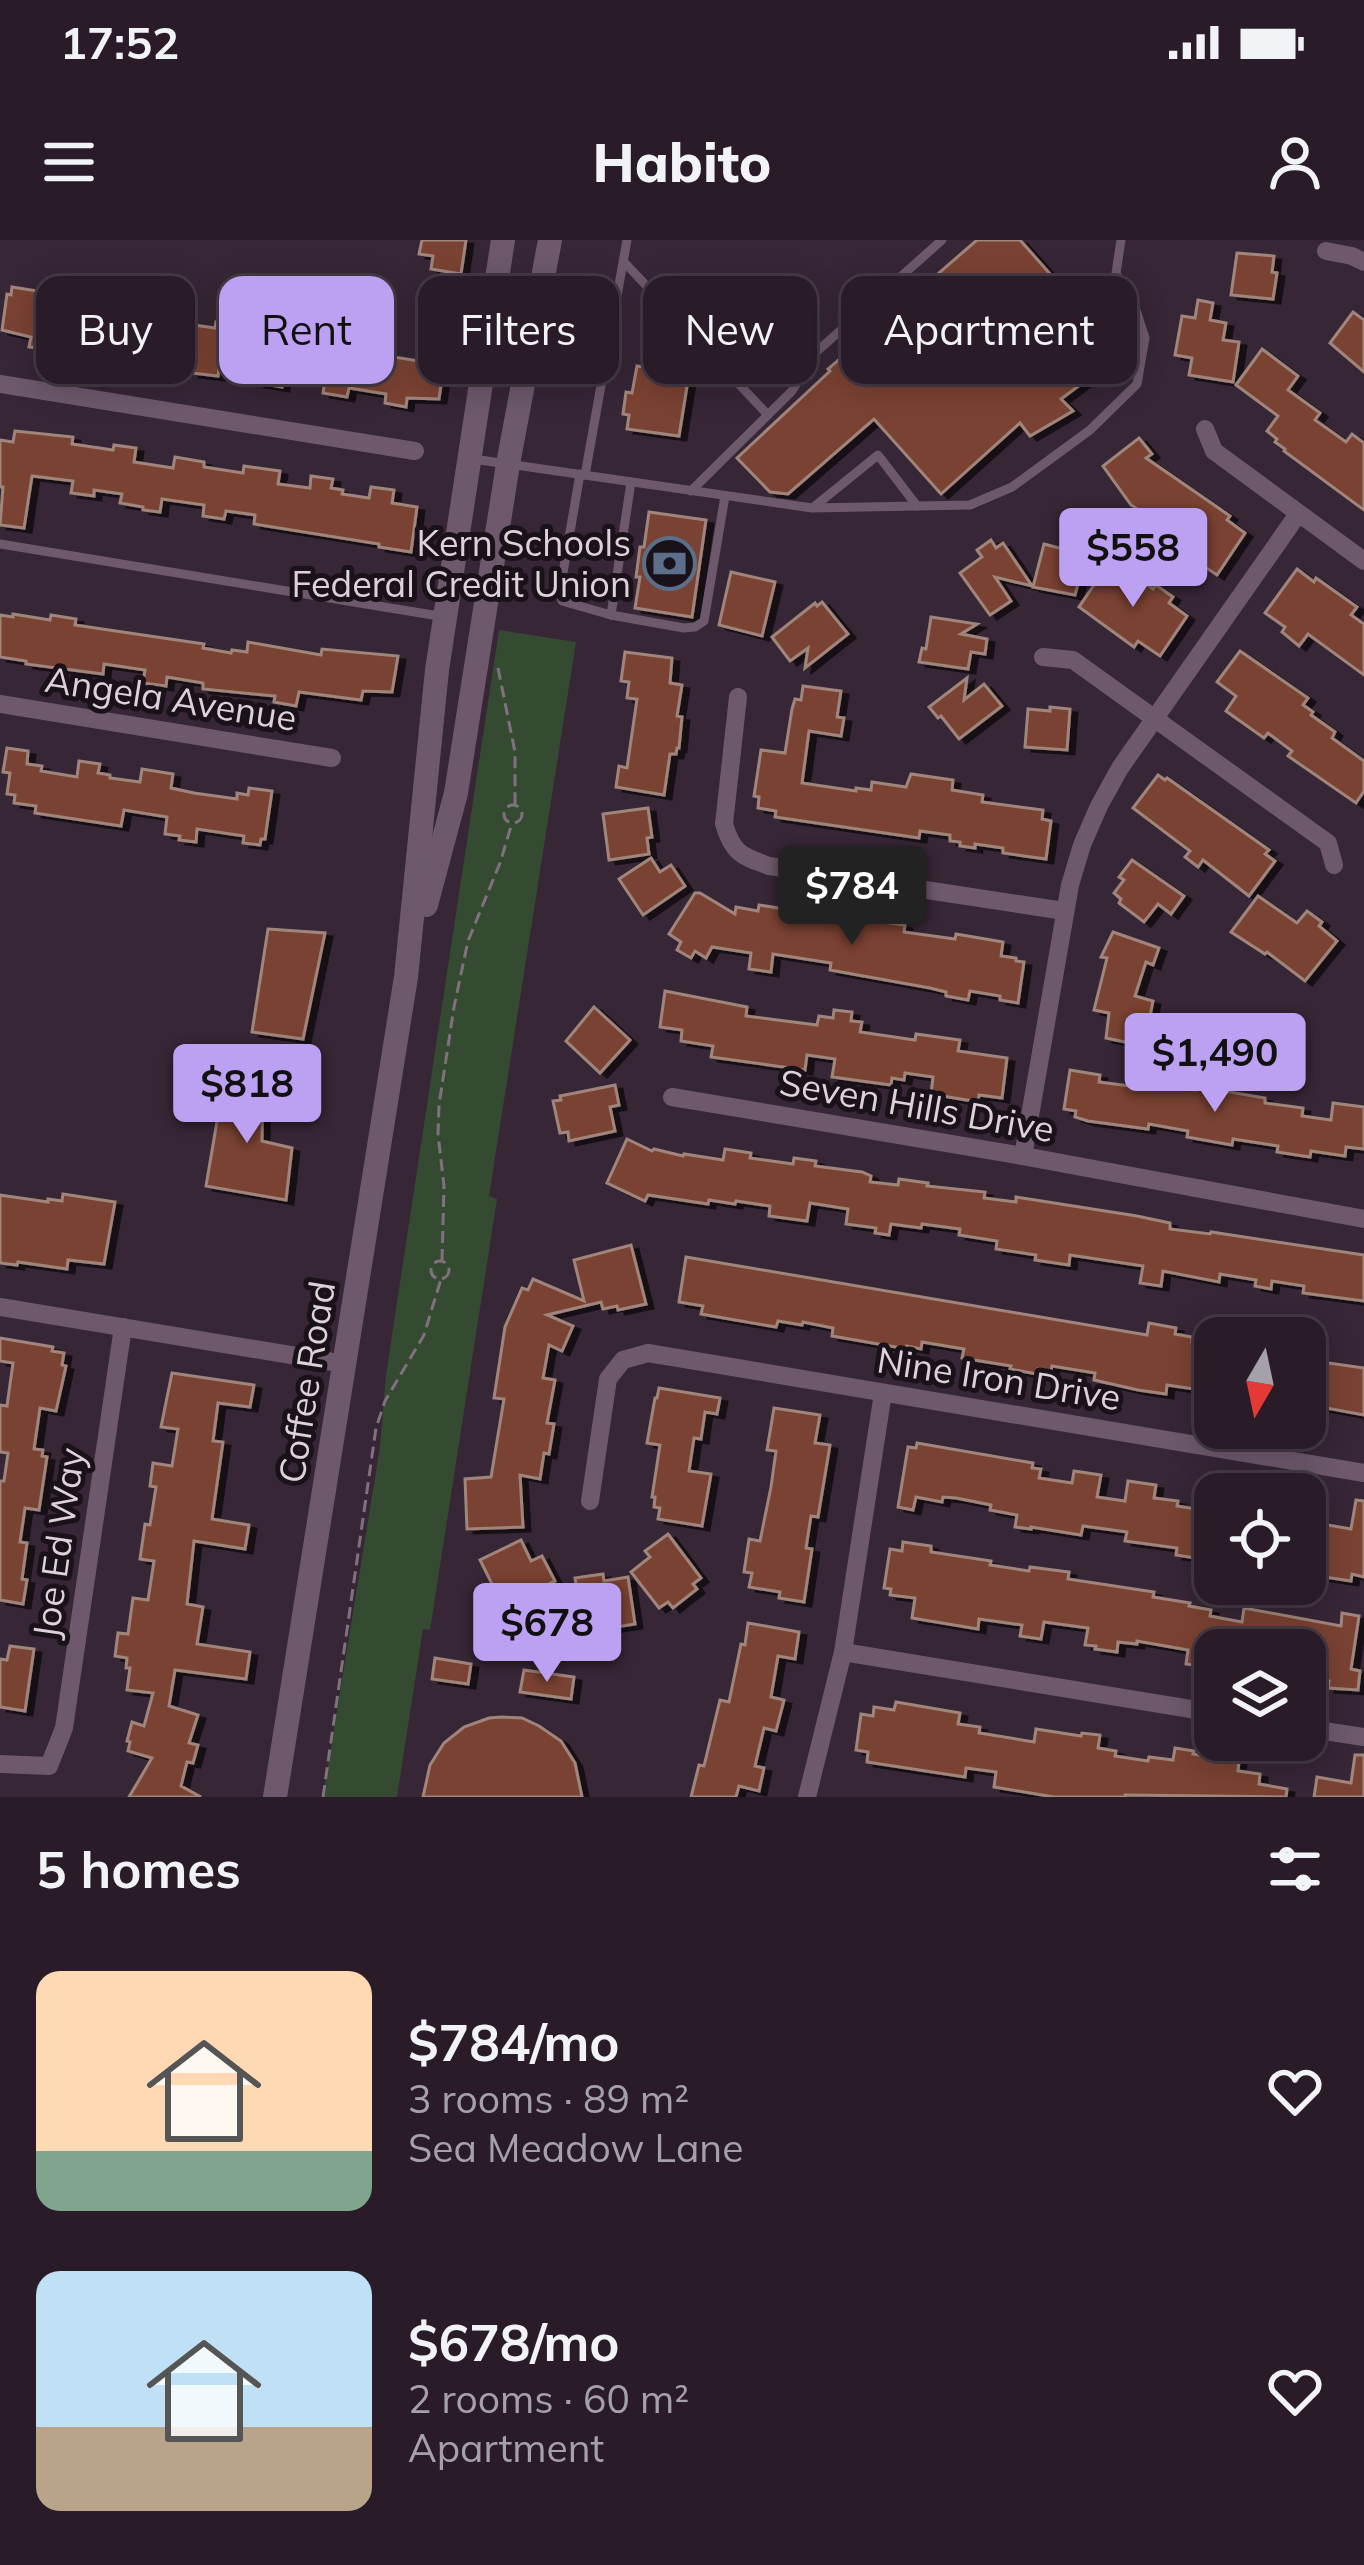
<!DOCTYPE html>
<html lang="en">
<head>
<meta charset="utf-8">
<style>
  :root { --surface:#291c28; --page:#352934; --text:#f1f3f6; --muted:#a5a1a8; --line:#453a45; --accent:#bca0f2 }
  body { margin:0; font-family:Mulish,sans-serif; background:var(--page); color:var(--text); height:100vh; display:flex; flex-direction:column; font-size:45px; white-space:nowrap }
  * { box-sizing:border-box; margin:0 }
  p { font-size:39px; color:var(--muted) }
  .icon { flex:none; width:66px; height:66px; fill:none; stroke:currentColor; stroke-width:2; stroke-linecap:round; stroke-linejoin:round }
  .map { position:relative; height:1557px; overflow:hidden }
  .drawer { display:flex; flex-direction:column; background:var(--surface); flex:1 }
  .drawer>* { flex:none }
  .top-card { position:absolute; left:36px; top:36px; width:1293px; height:108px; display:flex; gap:24px }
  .needle { width:78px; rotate:189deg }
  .controls { position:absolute; left:1194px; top:1077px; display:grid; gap:24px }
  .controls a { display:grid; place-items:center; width:132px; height:132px; border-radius:24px; background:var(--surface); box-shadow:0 6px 30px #0003,0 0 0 3px var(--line); font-size:60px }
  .price { position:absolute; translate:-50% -102px; padding:0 27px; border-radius:12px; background:var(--accent); color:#111; font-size:39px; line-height:78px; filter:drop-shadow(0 3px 6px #0008) }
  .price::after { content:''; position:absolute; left:50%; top:72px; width:36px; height:27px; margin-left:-18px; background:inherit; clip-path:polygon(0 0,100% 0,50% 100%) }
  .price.current { background:#222; color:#fff }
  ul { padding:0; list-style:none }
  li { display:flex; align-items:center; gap:36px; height:300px; padding:0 36px }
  li span { display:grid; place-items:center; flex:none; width:336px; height:240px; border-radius:24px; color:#555 }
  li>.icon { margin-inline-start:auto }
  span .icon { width:144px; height:144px; fill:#fffc; stroke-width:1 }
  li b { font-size:51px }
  h2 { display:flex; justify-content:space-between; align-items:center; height:144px; padding:0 36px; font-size:51px }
  .chip { padding:0 42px; border-radius:24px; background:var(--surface); box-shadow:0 6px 30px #0003,0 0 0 3px var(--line); font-size:42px; line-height:108px }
  .chip.current { background:var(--accent); color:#111 }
  .status { display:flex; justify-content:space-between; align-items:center; height:84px; padding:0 60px; background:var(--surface); direction:ltr }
  .status svg { height:33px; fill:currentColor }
  header { display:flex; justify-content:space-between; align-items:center; height:156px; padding:0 36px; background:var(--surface); font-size:54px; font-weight:800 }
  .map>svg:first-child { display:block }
  .green { fill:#354b31 }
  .building { fill:#7a4330; stroke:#a0857c; stroke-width:3; filter:url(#shadow) }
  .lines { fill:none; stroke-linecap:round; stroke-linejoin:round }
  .path { stroke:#7f717e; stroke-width:3; stroke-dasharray:12 6; stroke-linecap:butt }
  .lane { stroke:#6d596b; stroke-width:9 }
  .street { stroke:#6d596b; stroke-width:18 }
  .secondary { stroke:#6d596b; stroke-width:24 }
  .labels { text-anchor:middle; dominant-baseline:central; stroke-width:10; stroke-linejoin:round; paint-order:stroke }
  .poi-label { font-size:36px; fill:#ddd2dc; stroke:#1a1219; text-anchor:end }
  .street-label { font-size:36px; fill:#ddd2dc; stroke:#1a1219 }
</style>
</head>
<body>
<div class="status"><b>17:52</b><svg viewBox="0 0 49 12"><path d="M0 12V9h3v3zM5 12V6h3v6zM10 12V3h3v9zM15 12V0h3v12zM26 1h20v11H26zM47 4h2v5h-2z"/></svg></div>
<header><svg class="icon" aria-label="menu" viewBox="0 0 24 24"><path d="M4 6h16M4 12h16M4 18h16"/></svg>Habito<svg class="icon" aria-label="person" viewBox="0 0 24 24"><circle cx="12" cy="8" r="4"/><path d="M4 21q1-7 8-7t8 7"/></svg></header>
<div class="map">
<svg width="1364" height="1557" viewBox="0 0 1364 1557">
  <defs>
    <filter id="shadow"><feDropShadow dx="7" dy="4" stdDeviation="0" flood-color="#0009"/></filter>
  </defs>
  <rect width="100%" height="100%" fill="#372636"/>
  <polygon class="green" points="499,390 576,402 489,956 497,959 430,1390 423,1389 397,1557 323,1557 380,1207 386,1135"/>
  <g class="building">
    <polygon points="422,0 466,0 461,34 431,29 433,16 419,14"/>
    <polygon points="977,0 1020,0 1114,106 1079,135 1084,142 1061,159 1073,171 1030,196 1020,183 941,254 874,179 788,254 770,252 737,218 830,131 828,129"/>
    <polygon points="1237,13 1274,16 1272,32 1277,33 1273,59 1231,55"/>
    <polygon points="12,47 56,54 54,65 139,77 140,70 181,76 180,83 215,88 216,82 233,85 232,92 256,96 255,100 289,104 291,89 356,100 354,108 387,113 387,116 444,125 439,159 407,158 406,167 385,163 386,154 349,148 347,157 323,153 325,140 283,134 282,147 258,143 260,131 230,127 230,130 219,128 218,136 192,133 194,120 162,115 162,119 151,117 149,126 127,123 129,110 89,104 87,113 29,107 31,97 2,90 7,54 11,55"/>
    <polygon points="1198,60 1213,63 1210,80 1226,83 1223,100 1239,102 1233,142 1189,135 1192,118 1175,115 1182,76 1195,78"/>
    <polygon points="1353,72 1364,80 1364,132 1330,103"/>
    <polygon points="1262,109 1298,136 1288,150 1320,173 1315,180 1346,202 1352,194 1364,203 1364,270 1284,211 1285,209 1275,202 1277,199 1267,191 1278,176 1236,145"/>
    <polygon points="637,126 689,134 679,196 627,189 629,175 623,174 626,152 632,153"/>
    <polygon points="15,191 73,197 72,204 113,210 114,205 136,208 134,222 173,228 175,217 204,222 204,227 243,233 244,226 280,231 278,244 310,248 311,236 333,239 331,248 343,250 342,254 369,258 371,247 394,250 392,263 417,267 411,312 379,307 379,304 254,284 255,275 226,271 224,279 203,276 204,265 162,259 160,272 143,270 143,267 120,263 122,254 94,250 94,256 71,253 73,241 32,236 24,288 0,285 3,247 0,247 0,200 13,202"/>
    <polygon points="1139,198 1152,214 1146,218 1230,276 1227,280 1245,293 1217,335 1199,323 1194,330 1175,318 1181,309 1148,286 1153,279 1131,265 1103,226"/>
    <polygon points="649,272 706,280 692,377 635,368 640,337 636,337 640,307 644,307"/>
    <polygon points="991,300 996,308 1003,303 1032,346 995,337 1011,361 990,375 960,333 982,317 977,310"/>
    <polygon points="1044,304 1086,315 1075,355 1033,347"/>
    <polygon points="1109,323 1119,330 1121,327 1153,349 1156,345 1173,357 1169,363 1187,376 1160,416 1138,401 1134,407 1079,367"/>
    <polygon points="1297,329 1314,342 1316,338 1357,367 1351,375 1364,384 1364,435 1308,394 1299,406 1282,392 1285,387 1265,373"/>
    <polygon points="731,332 775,342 762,396 719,385"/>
    <polygon points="822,362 848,394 805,428 808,408 790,421 772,397 815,363 817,366"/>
    <polygon points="13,374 50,380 51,375 76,379 75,385 204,404 203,408 231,413 232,410 247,412 248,402 321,415 322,409 398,416 392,452 363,451 361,460 299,452 296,466 274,462 275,456 203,449 203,443 167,437 166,446 143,443 145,430 104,424 103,434 26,424 26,421 0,417 0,375 13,377"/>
    <polygon points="931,377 977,384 961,394 987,399 985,414 971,412 968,429 919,422 922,408 926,409"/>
    <polygon points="1240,411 1308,458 1303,465 1313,472 1311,475 1335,492 1332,498 1364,521 1364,551 1356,563 1288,516 1292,511 1268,493 1264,498 1226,471 1236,456 1217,442"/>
    <polygon points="625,412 672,418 670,443 682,445 677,476 682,477 679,508 677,508 676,514 670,514 664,555 616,547 619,526 627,528 637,459 627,458 629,442 621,441"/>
    <polygon points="967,438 964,460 984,444 1002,466 959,499 941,476 938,478 929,467"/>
    <polygon points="803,446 841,451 837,477 844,478 841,496 809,491 802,543 856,551 856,548 871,550 872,542 906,547 911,534 953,540 952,550 983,555 982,562 1043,570 1042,579 1051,581 1046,619 1003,613 1003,608 975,604 975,608 960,606 960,602 950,601 950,595 920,591 919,598 775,577 776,571 758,568 759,557 754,556 761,510 785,513 792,469 795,459 801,460"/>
    <polygon points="1050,467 1070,469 1067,510 1025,507 1028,469 1050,471"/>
    <polygon points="7,508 28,511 27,524 42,526 41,531 77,537 79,521 100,524 98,533 110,535 110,538 140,542 142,529 173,534 171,548 194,553 237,559 237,553 248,555 249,548 272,551 265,599 261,599 260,605 243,603 244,596 197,589 196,602 179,600 180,596 165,594 167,577 124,570 121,586 35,573 36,566 14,563 15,555 7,554 10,533 3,532"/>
    <polygon points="1158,535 1165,540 1167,538 1269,610 1265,614 1275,621 1249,656 1203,620 1198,627 1185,617 1190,611 1133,568"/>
    <polygon points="648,568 652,597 647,598 649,614 609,620 603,574"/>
    <polygon points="651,618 660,632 671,625 685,646 643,675 619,639"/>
    <polygon points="1132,620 1184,656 1171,674 1158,664 1144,682 1119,663 1121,659 1114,653 1124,640 1119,637"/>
    <polygon points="695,653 700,653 735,674 736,667 758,671 759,665 785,669 786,666 806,669 806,672 829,680 858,684 859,679 905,685 904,692 955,699 956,694 1003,702 1001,716 1016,718 1016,721 1024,722 1018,763 1000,760 1000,756 970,751 968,760 946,756 946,752 930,748 830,730 831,723 773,714 771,732 749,729 751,713 712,707 706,718 695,711 691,718 677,710 681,702 669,694"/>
    <polygon points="1258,656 1297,683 1307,671 1322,682 1319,686 1337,701 1305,741 1267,712 1265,714 1231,692"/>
    <polygon points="268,689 325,693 303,799 252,792"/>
    <polygon points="1113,692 1159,708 1153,725 1146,722 1135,756 1153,761 1144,806 1106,798 1109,773 1094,770 1107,718 1101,717"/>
    <polygon points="665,751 747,767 746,776 817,785 819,776 833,778 834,770 852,772 851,781 862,782 860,792 915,800 916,794 960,800 958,811 1007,818 1002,858 979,855 978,862 931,854 933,837 905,833 904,840 892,838 891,845 832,837 835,819 807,815 805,830 711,817 713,806 681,801 682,790 660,787"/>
    <polygon points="594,767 630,800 600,833 566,801"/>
    <polygon points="1070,830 1100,835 1099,842 1138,847 1138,840 1195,850 1197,835 1219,838 1218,850 1265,858 1265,863 1303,868 1302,876 1331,880 1333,863 1364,867 1364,909 1346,907 1345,916 1311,911 1310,917 1277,912 1278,906 1233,899 1232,905 1187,897 1188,891 1149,884 1148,889 1088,881 1075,877 1076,871 1064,869"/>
    <polygon points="224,840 263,843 262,901 292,908 286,960 206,946"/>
    <polygon points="615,845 619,865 610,867 615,891 569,901 568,892 560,893 553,861 561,860 560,856"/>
    <polygon points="627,899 652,911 654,909 683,916 684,914 723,920 725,909 751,913 750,918 793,924 794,918 816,921 815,926 862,932 871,936 870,942 898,945 899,939 928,943 927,946 985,952 984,958 1016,962 1016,957 1137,976 1170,983 1170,989 1210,994 1211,992 1364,1015 1364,1061 1303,1053 1304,1046 1272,1041 1271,1049 1255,1046 1256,1040 1220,1034 1219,1042 1163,1031 1161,1046 1140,1043 1143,1026 1070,1015 1069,1025 1035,1020 1036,1015 996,1009 997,1001 959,995 960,989 922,984 921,988 891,984 889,995 875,993 876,988 846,984 848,969 810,963 807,981 769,976 770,966 736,961 735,964 709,960 708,964 648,955 645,961 607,943"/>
    <polygon points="63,954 115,962 104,1024 68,1020 67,1029 18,1022 17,1025 0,1023 0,955 48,962 48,959 62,961"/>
    <polygon points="631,1005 646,1064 618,1070 617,1066 603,1069 601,1062 547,1075 573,1086 562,1111 549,1105 543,1138 555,1140 547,1183 554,1184 549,1214 544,1213 540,1239 520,1235 523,1287 467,1289 465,1239 491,1237 504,1159 494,1158 505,1087 522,1048 528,1050 533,1039 584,1061 574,1020"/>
    <polygon points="686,1017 1147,1095 1149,1083 1176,1088 1175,1094 1192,1097 1192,1102 1215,1109 1215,1158 1200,1155 1201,1150 1167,1145 1166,1154 1138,1150 1094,1140 1095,1133 1052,1126 1051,1131 1038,1129 1037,1134 1010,1129 1011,1126 962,1118 964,1109 922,1102 921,1109 907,1106 907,1109 832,1096 833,1088 803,1082 802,1085 778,1081 776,1087 701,1074 703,1066 679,1062"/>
    <polygon points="0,1098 53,1107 52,1111 64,1113 62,1125 66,1126 56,1171 40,1168 34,1209 43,1210 42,1216 47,1217 39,1270 25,1268 20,1302 27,1303 22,1339 27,1340 23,1364 0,1360 0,1241 4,1241 8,1213 0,1212 0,1165 7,1166 13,1123 0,1121"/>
    <polygon points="1305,1115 1321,1117 1321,1122 1364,1128 1364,1175 1305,1164"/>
    <polygon points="172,1133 254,1145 250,1167 218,1163 213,1201 223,1202 212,1279 249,1285 245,1309 194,1301 187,1364 203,1367 197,1404 250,1412 246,1439 175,1430 169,1466 198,1475 189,1503 198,1505 193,1523 187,1522 181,1546 201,1557 129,1557 152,1518 128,1511 130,1502 127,1501 132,1482 144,1486 153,1453 127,1450 130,1428 126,1428 127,1418 115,1416 118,1393 128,1394 133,1358 148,1360 154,1321 140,1319 145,1284 150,1285 156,1247 150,1246 153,1223 172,1226 178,1189 161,1187"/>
    <polygon points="659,1148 720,1158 717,1174 705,1172 701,1199 694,1198 689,1231 711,1234 702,1286 658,1279 660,1268 654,1267 655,1257 652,1257 660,1205 647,1203 655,1158 657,1158"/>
    <polygon points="774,1168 820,1175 815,1203 830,1205 818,1277 811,1276 806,1308 812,1309 804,1362 779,1358 780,1352 749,1347 752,1333 744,1332 749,1299 760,1301 771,1247 776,1211 767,1210"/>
    <polygon points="917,1203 1033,1223 1032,1228 1041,1229 1039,1238 1072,1243 1074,1231 1101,1235 1097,1257 1125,1261 1128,1241 1156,1245 1154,1258 1178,1261 1177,1266 1215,1272 1215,1321 1176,1315 1177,1308 1125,1301 1127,1292 1083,1286 1081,1295 1031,1287 1031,1289 1015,1287 1017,1275 990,1270 991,1265 956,1258 943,1257 942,1262 916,1257 913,1270 898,1267 908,1207 916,1208"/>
    <polygon points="1356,1260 1364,1261 1364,1337 1352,1334 1351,1341 1305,1334 1305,1281 1351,1289"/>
    <polygon points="668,1294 701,1338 693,1344 697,1349 673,1368 668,1362 659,1368 631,1332 650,1317 645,1311"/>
    <polygon points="521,1300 531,1321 542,1316 555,1341 534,1351 536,1356 510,1368 505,1357 500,1360 480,1320"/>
    <polygon points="903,1302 931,1306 931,1312 991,1321 990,1325 1029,1331 1030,1327 1069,1332 1068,1339 1154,1352 1153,1357 1190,1363 1189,1366 1211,1370 1210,1376 1242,1382 1244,1368 1341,1386 1342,1373 1359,1376 1351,1429 1360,1431 1358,1450 1328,1448 1329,1441 1308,1437 1309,1430 1305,1429 1305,1410 1215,1410 1215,1428 1186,1424 1188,1410 1137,1401 1137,1404 1118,1402 1117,1412 1095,1409 1096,1406 1085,1405 1088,1388 1044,1382 1041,1399 1020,1396 1022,1385 979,1379 978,1389 912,1378 915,1358 890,1355 891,1349 884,1348 890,1309 902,1311"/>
    <polygon points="603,1334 604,1341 628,1337 635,1384 584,1392 575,1338"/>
    <polygon points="748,1383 799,1392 795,1419 778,1416 771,1457 784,1460 776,1491 764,1488 755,1526 764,1528 759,1551 739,1546 736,1557 691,1557 699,1525 704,1526 720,1460 729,1462 741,1404 745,1405"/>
    <polygon points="10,1406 34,1409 25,1471 0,1467 0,1419 7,1420"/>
    <polygon points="435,1418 471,1424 468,1444 432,1439"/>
    <polygon points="524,1430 574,1437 571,1459 520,1452"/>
    <polygon points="896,1462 960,1473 958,1484 980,1487 979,1493 986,1494 1034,1502 1036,1489 1081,1496 1082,1493 1100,1495 1098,1508 1116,1511 1115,1516 1148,1521 1149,1517 1173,1520 1175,1508 1194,1511 1193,1514 1239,1521 1238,1531 1260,1534 1259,1544 1287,1549 1286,1557 1125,1555 1125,1557 1054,1557 994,1547 996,1532 966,1528 965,1537 867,1522 868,1512 856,1510 861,1474 873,1476 874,1467 894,1470"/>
    <polygon points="502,1477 522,1478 539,1486 561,1501 575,1523 582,1557 423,1557 430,1525 444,1503 464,1487 489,1478"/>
    <polygon points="1355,1515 1364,1515 1364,1557 1314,1557 1317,1537 1351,1543"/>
  </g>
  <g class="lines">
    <g class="path">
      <polyline points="498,428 515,512 515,565"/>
      <circle cx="513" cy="574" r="9"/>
      <polyline points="442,1021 444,946 438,894 439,865 454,767 468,701 500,623 512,583"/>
      <circle cx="440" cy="1030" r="9"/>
      <polyline points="323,1557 376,1188 385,1161 424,1095 441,1039"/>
    </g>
    <g class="lane">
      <polyline points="624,22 768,175"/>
      <polyline points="473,219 812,268 970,265 1012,247 1090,190 1137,144 1145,98 1137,73 1116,33 1121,0"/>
      <polyline points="580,234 560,350 562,361 611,375 631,242"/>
      <polyline points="585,235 627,0"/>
      <polyline points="691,251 792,151 814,114 942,0"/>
      <polyline points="815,266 878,215 917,266"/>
      <polyline points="0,304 445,377"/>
      <polyline points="611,375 684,388 695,387 704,381 725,256"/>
    </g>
    <g class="street">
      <polyline points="1326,11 1352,16 1364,22"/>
      <polyline points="0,144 415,211"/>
      <polyline points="1205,189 1214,211 1364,321"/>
      <polyline points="1043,417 1073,420 1328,603 1334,625"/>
      <path d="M738 457 724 584C733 614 742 616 769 626L1064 671"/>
      <polyline points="0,464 332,518"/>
      <polyline points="672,857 1023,916 1364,979"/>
      <polyline points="1023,916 1070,645 1082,605 1099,566 1120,528 1298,274"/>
      <polyline points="0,1067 345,1124"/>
      <polyline points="590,1261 608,1139 623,1120 648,1113 1364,1233"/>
      <polyline points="843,1412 1215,1473"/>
      <polyline points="1305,1488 1364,1497"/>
      <polyline points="0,1524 49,1526 64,1488 123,1087"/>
      <polyline points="807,1557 843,1412 883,1153"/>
    </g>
    <g class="secondary">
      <polyline points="426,665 456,553 508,224 550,0"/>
      <polyline points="275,1557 406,737 437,430 503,0"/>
    </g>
  </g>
  <defs>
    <symbol id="bank-ring" viewBox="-11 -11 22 22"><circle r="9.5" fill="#1a1219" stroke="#5c6f8a" stroke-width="1.5"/><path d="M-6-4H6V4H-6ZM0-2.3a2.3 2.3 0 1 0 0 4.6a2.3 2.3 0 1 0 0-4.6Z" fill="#5c6f8a"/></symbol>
  </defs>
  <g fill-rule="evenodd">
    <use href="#bank-ring" x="640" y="294" width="59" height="59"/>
  </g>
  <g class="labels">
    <g class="poi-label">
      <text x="631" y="302">Kern Schools<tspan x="631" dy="41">Federal Credit Union</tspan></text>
    </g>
    <g class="street-label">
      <text transform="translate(171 458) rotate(9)">Angela Avenue</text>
      <text transform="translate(917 865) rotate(10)">Seven Hills Drive</text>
      <text transform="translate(999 1138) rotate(9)">Nine Iron Drive</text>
      <text transform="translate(306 1142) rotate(-81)">Coffee Road</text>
      <text transform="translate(58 1303) rotate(-82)">Joe Ed Way</text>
    </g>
  </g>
</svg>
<div class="controls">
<a><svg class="needle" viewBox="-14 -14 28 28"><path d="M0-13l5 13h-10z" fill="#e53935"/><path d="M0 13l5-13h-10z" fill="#a5a1a8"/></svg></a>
<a><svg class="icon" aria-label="locate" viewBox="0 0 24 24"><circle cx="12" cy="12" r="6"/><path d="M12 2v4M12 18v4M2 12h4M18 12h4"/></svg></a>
<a><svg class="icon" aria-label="layers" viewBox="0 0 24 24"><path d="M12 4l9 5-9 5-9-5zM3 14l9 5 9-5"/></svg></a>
</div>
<b class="price" style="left:1133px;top:370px">$558</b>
<b class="price current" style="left:852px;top:708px">$784</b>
<b class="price" style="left:1215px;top:875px">$1,490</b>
<b class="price" style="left:247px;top:906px">$818</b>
<b class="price" style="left:547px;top:1445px">$678</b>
<div class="top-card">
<a class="chip">Buy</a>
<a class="chip current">Rent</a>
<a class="chip">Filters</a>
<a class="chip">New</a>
<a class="chip">Apartment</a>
</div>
</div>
<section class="drawer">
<h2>5 homes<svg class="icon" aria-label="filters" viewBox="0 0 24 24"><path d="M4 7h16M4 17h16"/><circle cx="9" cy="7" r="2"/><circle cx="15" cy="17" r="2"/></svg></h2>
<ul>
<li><span style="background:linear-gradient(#ffd9b3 75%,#7fa58c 0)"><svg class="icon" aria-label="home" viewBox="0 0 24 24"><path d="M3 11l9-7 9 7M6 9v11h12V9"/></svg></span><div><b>$784/mo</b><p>3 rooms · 89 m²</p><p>Sea Meadow Lane</p></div><svg class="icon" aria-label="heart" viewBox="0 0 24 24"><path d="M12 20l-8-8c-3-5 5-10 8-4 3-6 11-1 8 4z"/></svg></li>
<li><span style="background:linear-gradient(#bfe0f5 65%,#b9a48a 0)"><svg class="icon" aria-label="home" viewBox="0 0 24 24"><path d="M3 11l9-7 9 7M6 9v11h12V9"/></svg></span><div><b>$678/mo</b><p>2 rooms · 60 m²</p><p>Apartment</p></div><svg class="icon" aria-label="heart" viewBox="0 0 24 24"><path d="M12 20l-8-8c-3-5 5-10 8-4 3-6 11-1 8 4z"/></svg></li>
</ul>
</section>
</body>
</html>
